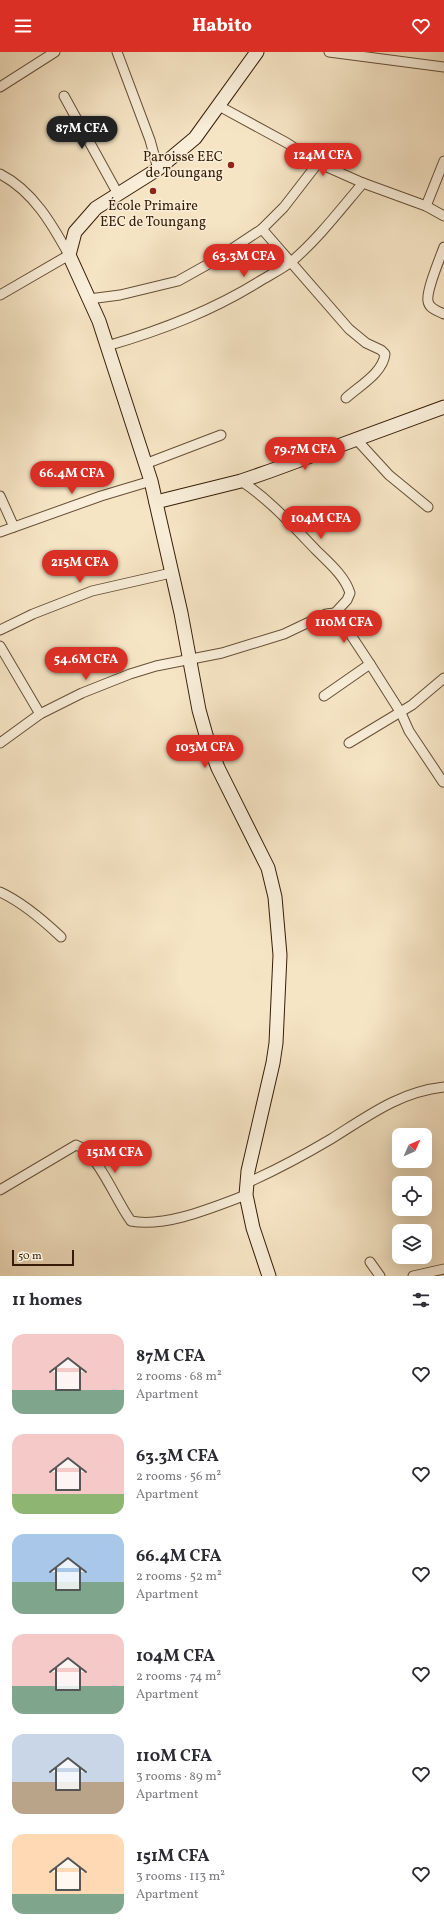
<!DOCTYPE html>
<html lang="en">
<head>
<meta charset="utf-8">
<style>
  :root { --surface:#fff; --page:#f7f7f7; --text:#2b2b33; --muted:#7c7c81; --accent:#d93025 }
  body { margin:0; font-family:Vollkorn,serif; background:var(--page); color:var(--text); height:100vh; display:flex; flex-direction:column; font-size:15px; white-space:nowrap }
  * { box-sizing:border-box; margin:0 }
  p { font-size:13px; color:var(--muted) }
  .icon { flex:none; width:22px; height:22px; fill:none; stroke:currentColor; stroke-width:2; stroke-linecap:round; stroke-linejoin:round }
  .map { position:relative; height:1224px; overflow:hidden }
  .drawer { display:flex; flex-direction:column; background:var(--surface); flex:1 }
  .drawer>* { flex:none }
  .needle { width:26px; rotate:45deg }
  .buttons { position:absolute; left:392px; top:1076px; display:grid; gap:8px }
  .buttons a { display:grid; place-items:center; width:40px; height:40px; border-radius:8px; background:var(--surface); box-shadow:0 4px 16px #0002; font-size:20px }
  .scale { position:absolute; left:12px; bottom:10px; width:62px; box-sizing:border-box; padding-left:4px; border:2px solid #371d07; border-top:0; font-size:11px; line-height:14px; white-space:nowrap; color:#371d07; -webkit-text-stroke:3px #f9eed9; paint-order:stroke }
  .price { position:absolute; translate:-50% -34px; padding:0 9px; border-radius:14px; background:var(--accent); color:#fff; font-size:13px; line-height:26px; filter:drop-shadow(0 1px 2px #0008) }
  .price::after { content:''; position:absolute; left:50%; top:24px; width:12px; height:9px; margin-left:-6px; background:inherit; clip-path:polygon(0 0,100% 0,50% 100%) }
  .price.selected { background:#222; color:#fff }
  ul { padding:0; list-style:none }
  li { display:flex; align-items:center; gap:12px; height:100px; padding:0 12px }
  li span { display:grid; place-items:center; flex:none; width:112px; height:80px; border-radius:12px; color:#555 }
  li>.icon { margin-inline-start:auto }
  span .icon { width:48px; height:48px; fill:#fffc; stroke-width:1 }
  li b { font-size:17px }
  h2 { display:flex; justify-content:space-between; align-items:center; height:48px; padding:0 12px; font-size:17px }
  header { display:flex; justify-content:space-between; align-items:center; height:52px; padding:0 12px; background:var(--accent); color:#fff; font-size:18px; font-weight:800 }
  .map>svg:first-child { display:block }
  .lines { fill:none; stroke-linecap:round; stroke-linejoin:round }
  .street-casing { stroke:#674f36; stroke-width:11 }
  .secondary-casing { stroke:#371d07; stroke-width:15 }
  .street { stroke:#f9eed9; stroke-width:9 }
  .secondary { stroke:#f9eed9; stroke-width:13 }
  .poi-dot { fill:#8f2418; stroke:#f9eed9; stroke-width:1.5 }
  .labels { text-anchor:middle; dominant-baseline:central; stroke-width:3; stroke-linejoin:round; paint-order:stroke }
  .poi-label { font-size:14px; fill:#371d07; stroke:#f9eed9; text-anchor:end }
</style>
</head>
<body>
<header><svg class="icon" aria-label="menu" viewBox="0 0 24 24"><path d="M4 6h16M4 12h16M4 18h16"/></svg>Habito<svg class="icon" aria-label="heart" viewBox="0 0 24 24"><path d="M12 20l-8-8c-3-5 5-10 8-4 3-6 11-1 8 4z"/></svg></header>
<div class="map">
<svg width="444" height="1224" viewBox="0 0 444 1224">
  <rect width="100%" height="100%" fill="#f6e5c5"/>
  <filter id="stains"><feTurbulence type="fractalNoise" baseFrequency=".005" numOctaves="4"/><feColorMatrix values="0 0 0 0 .2 0 0 0 0 .09 0 0 0 0 .02 0 0 0 .5 -.17"/></filter>
  <radialGradient id="worn" r=".72"><stop offset=".6" stop-color="#630" stop-opacity="0"/><stop offset="1" stop-color="#630" stop-opacity=".3"/></radialGradient>
  <g class="lines">
    <defs>
      <g id="street">
        <polyline points="117,0 150,88 158,117"/>
        <polyline points="329,0 444,15"/>
        <polyline points="0,35 55,0"/>
        <polyline points="64,44 118,142"/>
        <polyline points="219,54 287,91 318,111 363,131 426,154 444,164"/>
        <path d="M0 122C33 139 52 172 69 203L0 243"/>
        <polyline points="426,154 444,109"/>
        <path d="M262 177 349 277 366 291 381 298 385 302C383 321 359 334 346 346"/>
        <path d="M444 195C440 206 426 239 428 249 429 257 438 259 444 262"/>
        <polyline points="89,247 120,243 178,229 212,210 262,177 284,155 318,111"/>
        <path d="M107 294C162 278 212 259 260 229 270 223 282 217 291 210 318 187 340 158 363 131"/>
        <polyline points="356,387 389,423 428,455"/>
        <polyline points="145,412 221,383"/>
        <path d="M241 429C270 448 292 473 316 498 328 510 345 524 350 541L347 548 335 561"/>
        <polyline points="0,444 14,475"/>
        <polyline points="0,480 101,444 151,429"/>
        <polyline points="0,578 33,562 92,539 171,521"/>
        <polyline points="0,594 40,662"/>
        <polyline points="324,644 370,612"/>
        <polyline points="0,691 40,662 82,641 130,622 156,614 222,601 284,582 326,562 335,561 341,568 370,612 401,661 409,679 443,730"/>
        <polyline points="349,691 412,653 444,626"/>
        <path d="M0 840C22 850 43 868 61 885"/>
        <path d="M247 1131C276 1118 304 1103 331 1087 368 1064 399 1040 444 1035"/>
        <path d="M0 1138 76 1093C97 1099 117 1151 131 1169 165 1176 214 1155 246 1143"/>
        <polyline points="370,1210 380,1224"/>
        <polyline points="413,1224 444,1217"/>
      </g>
      <g id="secondary">
        <polyline points="257,0 195,86 158,117 96,156 75,180 69,203 99,269 151,429 181,561 199,658 208,690 218,716 268,816 275,845 280,903 276,991 273,1011 248,1119 246,1143 253,1176 269,1224"/>
        <polyline points="156,450 241,429 270,419 444,355"/>
      </g>
    </defs>
    <use href="#street" class="street-casing"/>
    <use href="#secondary" class="secondary-casing"/>
    <use href="#street" class="street"/>
    <use href="#secondary" class="secondary"/>
  </g>
  <g class="poi-dot">
    <circle cx="231" cy="113" r="4"/>
    <circle cx="153" cy="139" r="4"/>
  </g>
  <g class="labels">
    <g class="poi-label">
      <text x="223" y="105">Paroisse EEC<tspan x="223" dy="16">de Toungang</tspan></text>
      <text x="153" y="154" text-anchor="middle">École Primaire<tspan x="153" dy="16">EEC de Toungang</tspan></text>
    </g>
  </g>
  <rect width="100%" height="100%" filter="url(#stains)"/>
  <rect width="100%" height="100%" fill="url(#worn)"/>
</svg>
<div class="buttons">
<a><svg class="needle" viewBox="-14 -14 28 28"><path d="M0-13l5 13h-10z" fill="#e53935"/><path d="M0 13l5-13h-10z" fill="#7c7c81"/></svg></a>
<a><svg class="icon" aria-label="locate" viewBox="0 0 24 24"><circle cx="12" cy="12" r="6"/><path d="M12 2v4M12 18v4M2 12h4M18 12h4"/></svg></a>
<a><svg class="icon" aria-label="layers" viewBox="0 0 24 24"><path d="M12 4l9 5-9 5-9-5zM3 14l9 5 9-5"/></svg></a>
</div>
<div class="scale">50 m</div>
<b class="price selected" style="left:82px;top:98px">87M CFA</b>
<b class="price" style="left:323px;top:125px">124M CFA</b>
<b class="price" style="left:244px;top:226px">63.3M CFA</b>
<b class="price" style="left:305px;top:419px">79.7M CFA</b>
<b class="price" style="left:72px;top:443px">66.4M CFA</b>
<b class="price" style="left:321px;top:488px">104M CFA</b>
<b class="price" style="left:80px;top:532px">215M CFA</b>
<b class="price" style="left:344px;top:592px">110M CFA</b>
<b class="price" style="left:86px;top:629px">54.6M CFA</b>
<b class="price" style="left:205px;top:717px">103M CFA</b>
<b class="price" style="left:115px;top:1122px">151M CFA</b>
</div>
<section class="drawer">
<h2>11 homes<svg class="icon" aria-label="filters" viewBox="0 0 24 24"><path d="M4 7h16M4 17h16"/><circle cx="9" cy="7" r="2"/><circle cx="15" cy="17" r="2"/></svg></h2>
<ul>
<li><span style="background:linear-gradient(#f6c9c9 70%,#7fa58c 0)"><svg class="icon" aria-label="home" viewBox="0 0 24 24"><path d="M3 11l9-7 9 7M6 9v11h12V9"/></svg></span><div><b>87M CFA</b><p>2 rooms · 68 m²</p><p>Apartment</p></div><svg class="icon" aria-label="heart" viewBox="0 0 24 24"><path d="M12 20l-8-8c-3-5 5-10 8-4 3-6 11-1 8 4z"/></svg></li>
<li><span style="background:linear-gradient(#f6c9c9 75%,#8fb573 0)"><svg class="icon" aria-label="home" viewBox="0 0 24 24"><path d="M3 11l9-7 9 7M6 9v11h12V9"/></svg></span><div><b>63.3M CFA</b><p>2 rooms · 56 m²</p><p>Apartment</p></div><svg class="icon" aria-label="heart" viewBox="0 0 24 24"><path d="M12 20l-8-8c-3-5 5-10 8-4 3-6 11-1 8 4z"/></svg></li>
<li><span style="background:linear-gradient(#a9c7e8 60%,#7fa58c 0)"><svg class="icon" aria-label="home" viewBox="0 0 24 24"><path d="M3 11l9-7 9 7M6 9v11h12V9"/></svg></span><div><b>66.4M CFA</b><p>2 rooms · 52 m²</p><p>Apartment</p></div><svg class="icon" aria-label="heart" viewBox="0 0 24 24"><path d="M12 20l-8-8c-3-5 5-10 8-4 3-6 11-1 8 4z"/></svg></li>
<li><span style="background:linear-gradient(#f6c9c9 65%,#7fa58c 0)"><svg class="icon" aria-label="home" viewBox="0 0 24 24"><path d="M3 11l9-7 9 7M6 9v11h12V9"/></svg></span><div><b>104M CFA</b><p>2 rooms · 74 m²</p><p>Apartment</p></div><svg class="icon" aria-label="heart" viewBox="0 0 24 24"><path d="M12 20l-8-8c-3-5 5-10 8-4 3-6 11-1 8 4z"/></svg></li>
<li><span style="background:linear-gradient(#c9d6e8 60%,#b9a48a 0)"><svg class="icon" aria-label="home" viewBox="0 0 24 24"><path d="M3 11l9-7 9 7M6 9v11h12V9"/></svg></span><div><b>110M CFA</b><p>3 rooms · 89 m²</p><p>Apartment</p></div><svg class="icon" aria-label="heart" viewBox="0 0 24 24"><path d="M12 20l-8-8c-3-5 5-10 8-4 3-6 11-1 8 4z"/></svg></li>
<li><span style="background:linear-gradient(#ffd9b3 75%,#7fa58c 0)"><svg class="icon" aria-label="home" viewBox="0 0 24 24"><path d="M3 11l9-7 9 7M6 9v11h12V9"/></svg></span><div><b>151M CFA</b><p>3 rooms · 113 m²</p><p>Apartment</p></div><svg class="icon" aria-label="heart" viewBox="0 0 24 24"><path d="M12 20l-8-8c-3-5 5-10 8-4 3-6 11-1 8 4z"/></svg></li>
</ul>
</section>
</body>
</html>
